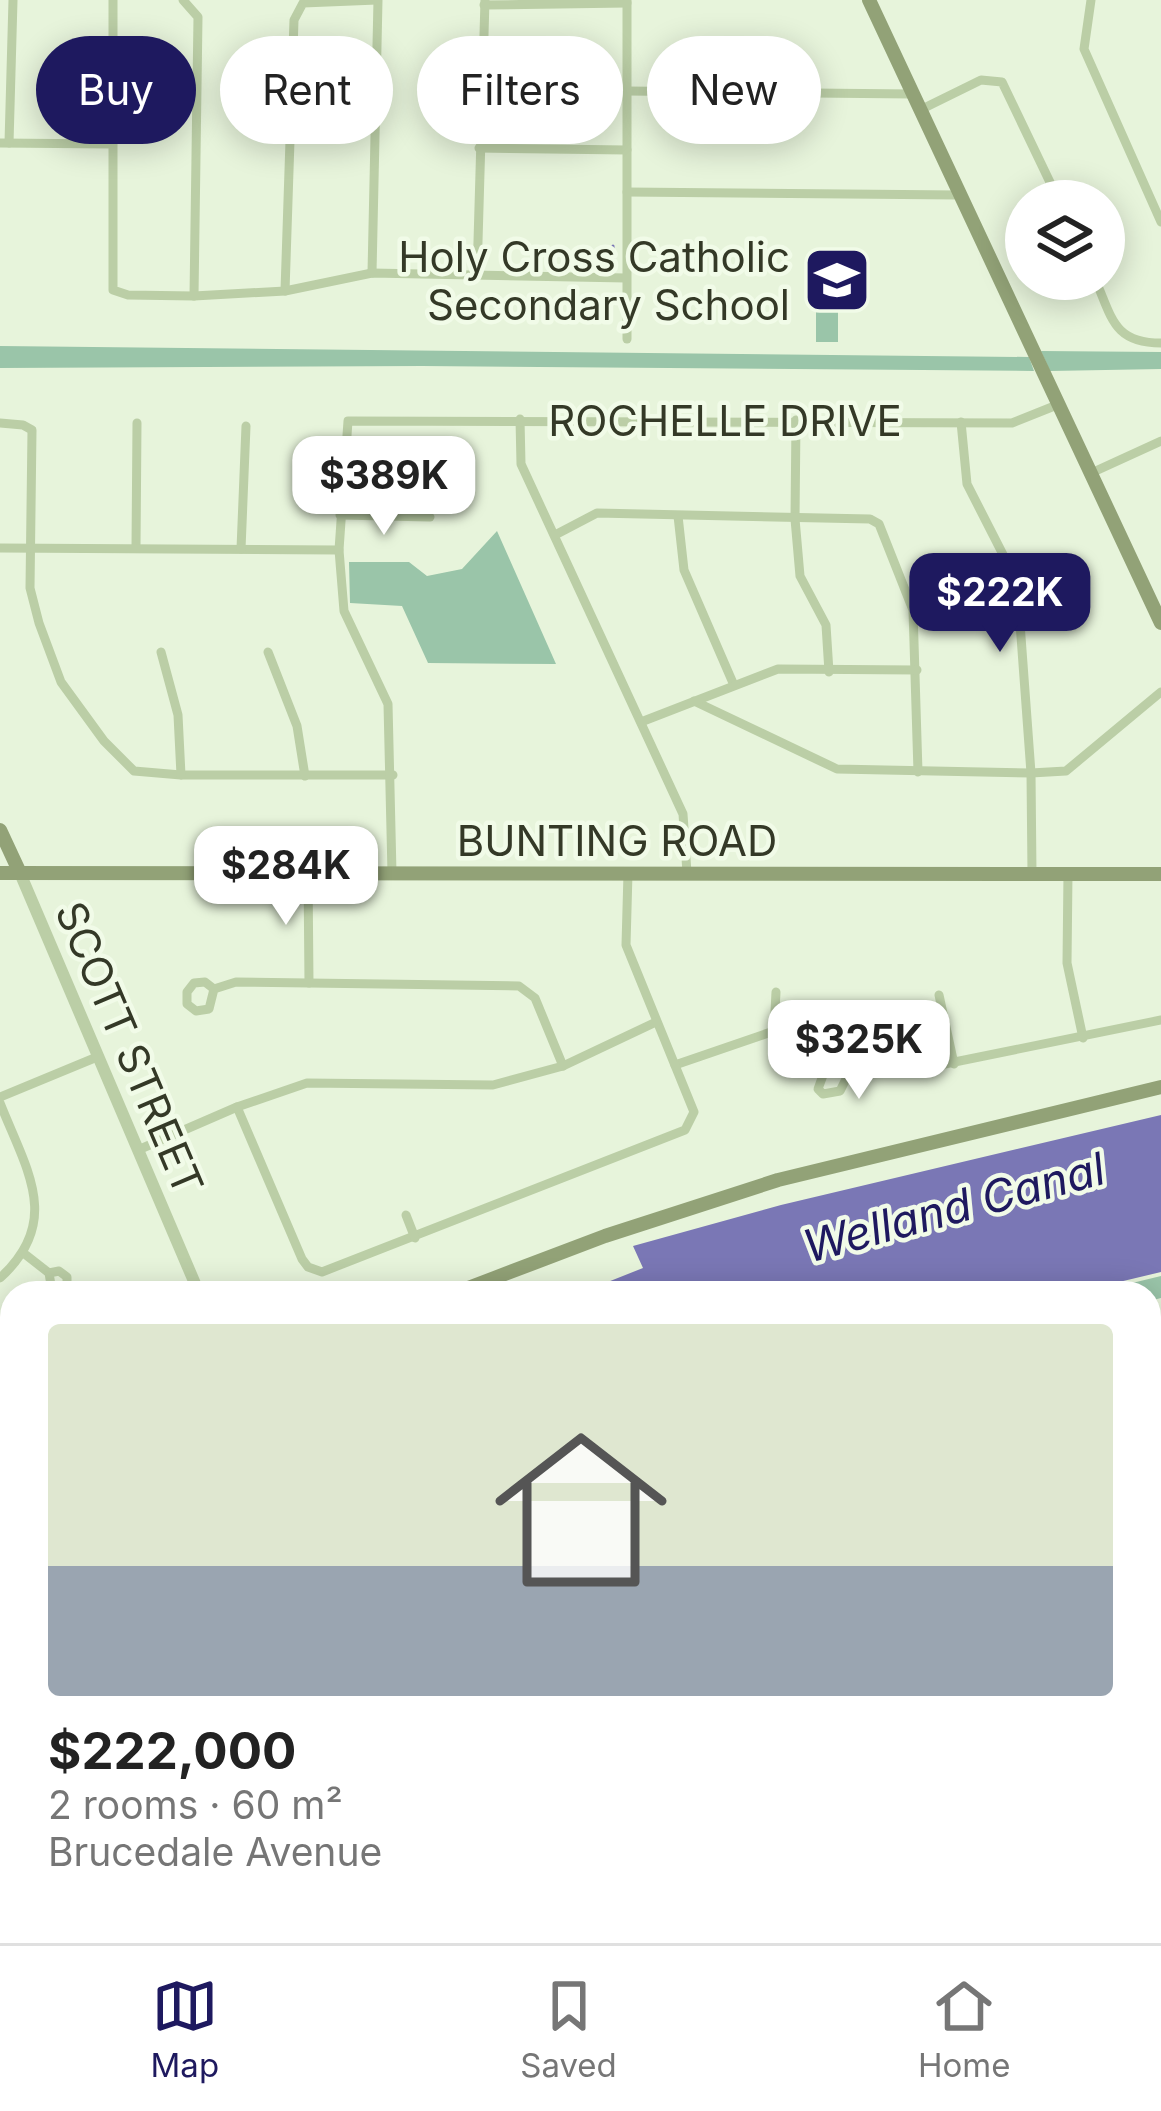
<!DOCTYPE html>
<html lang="en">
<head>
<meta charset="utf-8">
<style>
  :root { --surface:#fff; --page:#f2f2f2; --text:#222; --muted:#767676; --line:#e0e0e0; --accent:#1e195f }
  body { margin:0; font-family:Inter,sans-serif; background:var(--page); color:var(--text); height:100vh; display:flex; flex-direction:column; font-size:45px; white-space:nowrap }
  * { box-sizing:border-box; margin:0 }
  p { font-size:39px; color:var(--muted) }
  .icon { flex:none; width:66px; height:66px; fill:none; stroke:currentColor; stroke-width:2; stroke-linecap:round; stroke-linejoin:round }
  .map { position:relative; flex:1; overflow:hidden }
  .side { position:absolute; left:0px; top:1281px; width:1161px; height:663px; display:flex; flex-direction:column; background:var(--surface); border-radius:36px 36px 0 0; box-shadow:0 6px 30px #0003 }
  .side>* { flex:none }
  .banner { position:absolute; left:36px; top:36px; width:1089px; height:108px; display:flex; gap:24px }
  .buttons { position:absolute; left:1005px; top:180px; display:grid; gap:24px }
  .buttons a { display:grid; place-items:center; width:120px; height:120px; border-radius:50%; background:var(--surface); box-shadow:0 6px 30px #0003; font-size:60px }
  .price { position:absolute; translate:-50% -102px; padding:0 27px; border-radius:24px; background:#fff; color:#222; font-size:39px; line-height:78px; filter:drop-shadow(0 3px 6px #0008) }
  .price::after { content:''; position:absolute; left:50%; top:72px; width:36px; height:27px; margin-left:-18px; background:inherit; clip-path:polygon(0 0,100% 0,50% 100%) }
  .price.on { background:var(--accent); color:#fff }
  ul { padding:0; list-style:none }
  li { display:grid; align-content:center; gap:24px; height:636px; padding:0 48px }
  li+li { border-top:3px solid var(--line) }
  li span { display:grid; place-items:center; height:372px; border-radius:12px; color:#555 }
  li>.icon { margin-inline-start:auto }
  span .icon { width:216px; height:216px; fill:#fffc; stroke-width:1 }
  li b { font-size:51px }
  .pill { padding:0 42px; border-radius:54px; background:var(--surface); box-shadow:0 6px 30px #0003; font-size:42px; line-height:108px }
  .pill.on { background:var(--accent); color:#fff }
  .tab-bar { display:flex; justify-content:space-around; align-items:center; height:168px; border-top:3px solid var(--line); background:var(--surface); font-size:33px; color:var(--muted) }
  .tab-bar a { display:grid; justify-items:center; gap:6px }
  .tab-bar .on { color:var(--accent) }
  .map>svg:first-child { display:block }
  .green { fill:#9ac5a9 }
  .water { fill:#7a77b5 }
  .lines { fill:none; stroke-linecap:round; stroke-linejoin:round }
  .stream { stroke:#7a77b5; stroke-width:3 }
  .minor { stroke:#bbcea6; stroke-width:9 }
  .tertiary { stroke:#bbcea6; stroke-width:12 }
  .secondary { stroke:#92a277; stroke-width:14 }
  .labels { text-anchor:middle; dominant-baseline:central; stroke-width:9; stroke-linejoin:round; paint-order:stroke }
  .poi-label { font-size:42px; fill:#343927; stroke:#f1fbe8; text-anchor:end }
  .street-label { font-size:42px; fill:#343927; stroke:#f1fbe8 }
  .water-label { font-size:45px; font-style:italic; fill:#1e195f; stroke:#f1fbe8 }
</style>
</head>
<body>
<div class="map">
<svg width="1161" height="1943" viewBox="0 0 1161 1943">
  <rect width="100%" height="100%" fill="#e7f4db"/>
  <g class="green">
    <rect x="816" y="306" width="22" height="36"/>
    <polygon points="0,346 1029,357 1034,371 422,366 0,368"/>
    <polygon points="1041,351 1161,352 1161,369 1050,371"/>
    <polygon points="497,531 556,664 428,663 402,606 350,603 349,562 409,562 427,576 462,569"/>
    <polygon points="1161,1276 1161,1298 1149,1301 1149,1293 1091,1293"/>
  </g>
  <g class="water">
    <polygon points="1161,1115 1161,1272 1073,1293 580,1293 643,1268 633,1246 781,1205"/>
    <polygon points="12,1534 12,1714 0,1718 0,1540"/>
  </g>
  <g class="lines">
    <polyline class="stream" points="613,246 613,262"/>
    <g class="minor">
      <polyline points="113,0 113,290 128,295 194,296 285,291 372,273 626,278"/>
      <polyline points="183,0 198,17 194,296"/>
      <polyline points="1091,0 1084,49 1161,222"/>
      <polyline points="484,5 627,3"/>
      <polyline points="627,91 913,94"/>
      <polyline points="920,110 981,80 1002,82 1059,201"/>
      <polyline points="0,143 112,144"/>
      <polyline points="9,143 13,0"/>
      <polyline points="479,148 627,150"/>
      <polyline points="627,192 958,195"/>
      <polyline points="372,273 378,0"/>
      <polyline points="477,276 485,0"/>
      <path d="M1095 279C1112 317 1113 343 1161 343"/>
      <polyline points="285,291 294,20 303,3 377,0"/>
      <polyline points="627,339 627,0"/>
      <polyline points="520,419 521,464 683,814 687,873"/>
      <polyline points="796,420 795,519 800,576 826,625 829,672"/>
      <polyline points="961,422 967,484 1017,582 1031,773 1032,874"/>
      <polyline points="0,423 23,425 32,430 30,588 39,623 61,682 104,741 134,771 181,775 393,775"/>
      <polyline points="1089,474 1161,441"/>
      <polyline points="340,515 430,517"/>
      <polyline points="678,516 684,570 733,683"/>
      <polyline points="555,535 597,513 870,519 879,524 913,610 918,772"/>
      <polyline points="136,547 137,423"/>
      <polyline points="0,548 339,550"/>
      <polyline points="241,549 246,426"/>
      <polyline points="161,652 178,715 181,775"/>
      <polyline points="268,652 297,726 305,776"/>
      <polyline points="694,701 837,769 1031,773 1066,771 1161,692"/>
      <polyline points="641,722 778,669 917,670"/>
      <polyline points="308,873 309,983"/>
      <polyline points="392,873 388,704 344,611 339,550 348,421 1012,423 1057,405"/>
      <polyline points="1068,873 1067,963 1083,1038"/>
      <polyline points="214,989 209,1009 196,1011 187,1004 187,992 194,983 205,982 214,989 236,982 519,986 535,998 563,1066"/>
      <polyline points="939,995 954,1064"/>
      <polyline points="774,1031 776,992"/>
      <polyline points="833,1048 818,1089 823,1094 840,1091 858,1055"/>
      <polyline points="675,1065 774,1031 888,1067 930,1067 1161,1020"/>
      <polyline points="0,1097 97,1057"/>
      <path d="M0 1103C26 1169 63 1221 0 1278"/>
      <polyline points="237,1107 302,1259 308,1267 322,1272 685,1130 694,1112 626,945 628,873"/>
      <polyline points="138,1150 237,1107 307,1083 493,1085 563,1066 656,1022"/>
      <polyline points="406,1215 415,1238"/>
      <polyline points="26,1255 49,1273 59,1271 67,1277 67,1286 58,1289 51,1285 49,1273"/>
      <polyline points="0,1412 12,1412"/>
      <polyline points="1149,1417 1161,1413"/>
      <polyline points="491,1932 496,1943"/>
    </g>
    <g class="tertiary">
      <polyline points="20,873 199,1293"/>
      <polyline points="0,1859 12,1859"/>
      <polyline points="1149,1859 1161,1859"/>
      <polyline points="16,1943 31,1932"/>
    </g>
    <g class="secondary">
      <polyline points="869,0 1161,623"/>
      <polyline points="0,830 20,873"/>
      <polyline points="0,873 1161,874"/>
      <polyline points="455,1293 605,1236 778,1180 1161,1087"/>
      <polyline points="0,1470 12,1465"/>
    </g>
  </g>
  <defs>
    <symbol id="school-square" viewBox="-11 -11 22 22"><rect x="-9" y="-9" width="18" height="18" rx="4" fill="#1e195f" stroke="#f1fbe8"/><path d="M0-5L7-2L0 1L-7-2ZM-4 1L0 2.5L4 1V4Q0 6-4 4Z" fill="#fff"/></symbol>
  </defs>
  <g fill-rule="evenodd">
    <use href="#school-square" x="799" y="242" width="76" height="76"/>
  </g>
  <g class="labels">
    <g class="poi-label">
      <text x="790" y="256">Holy Cross Catholic<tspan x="790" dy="48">Secondary School</tspan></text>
    </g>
    <g class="street-label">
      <text x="725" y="420">ROCHELLE DRIVE</text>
      <text x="617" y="840">BUNTING ROAD</text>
      <text transform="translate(130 1048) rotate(67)">SCOTT STREET</text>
    </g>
    <g class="water-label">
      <text transform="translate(954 1207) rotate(-15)">Welland Canal</text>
    </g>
  </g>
</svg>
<div class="buttons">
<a><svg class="icon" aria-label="layers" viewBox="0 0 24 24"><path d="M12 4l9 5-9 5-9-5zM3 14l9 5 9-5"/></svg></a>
</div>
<b class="price" style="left:384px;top:538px">$389K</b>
<b class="price on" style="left:1000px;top:655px">$222K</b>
<b class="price" style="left:286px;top:928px">$284K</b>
<b class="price" style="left:859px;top:1102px">$325K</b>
<div class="banner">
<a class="pill on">Buy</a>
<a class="pill">Rent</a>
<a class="pill">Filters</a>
<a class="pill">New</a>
</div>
<section class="side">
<ul>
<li><span style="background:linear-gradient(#dfe7d0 65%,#9aa5b1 0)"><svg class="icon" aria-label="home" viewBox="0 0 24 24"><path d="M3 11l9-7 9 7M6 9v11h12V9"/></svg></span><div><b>$222,000</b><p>2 rooms · 60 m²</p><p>Brucedale Avenue</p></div></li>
</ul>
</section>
</div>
<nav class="tab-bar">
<a class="on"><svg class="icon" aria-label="map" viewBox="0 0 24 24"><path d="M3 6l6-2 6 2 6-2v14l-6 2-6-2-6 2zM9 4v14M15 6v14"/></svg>Map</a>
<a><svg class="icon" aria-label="saved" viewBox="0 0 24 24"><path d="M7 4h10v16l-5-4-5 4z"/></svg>Saved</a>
<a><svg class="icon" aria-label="home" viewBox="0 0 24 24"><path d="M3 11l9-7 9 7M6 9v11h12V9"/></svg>Home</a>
</nav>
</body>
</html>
